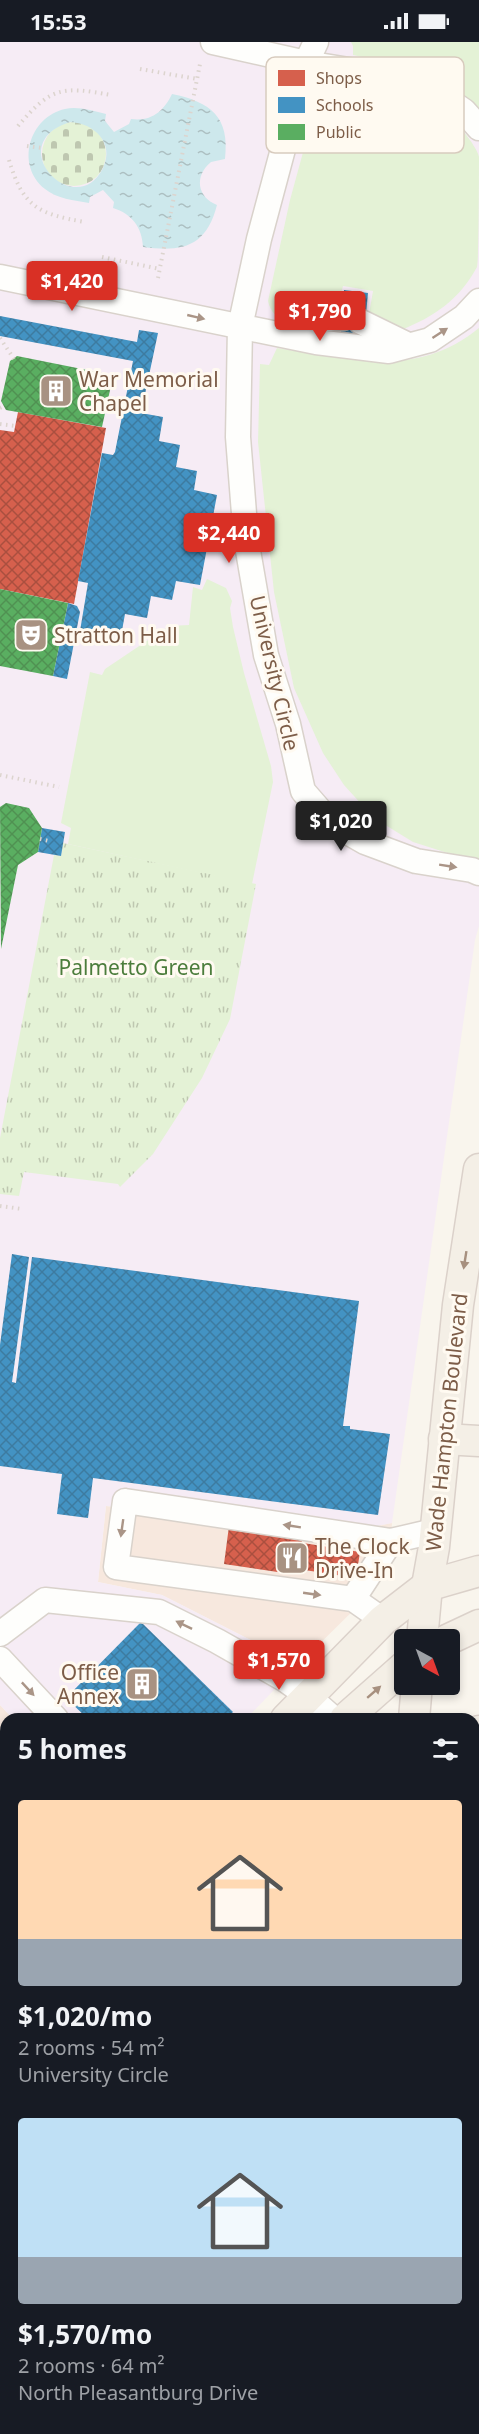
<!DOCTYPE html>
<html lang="en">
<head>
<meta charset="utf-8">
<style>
  :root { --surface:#171b24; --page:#242831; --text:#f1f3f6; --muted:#9ea1a6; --accent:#d93025 }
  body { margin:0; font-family:"Noto Sans",sans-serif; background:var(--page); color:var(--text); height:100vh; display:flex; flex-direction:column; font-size:22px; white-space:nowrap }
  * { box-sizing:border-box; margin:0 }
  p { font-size:20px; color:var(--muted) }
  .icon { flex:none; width:33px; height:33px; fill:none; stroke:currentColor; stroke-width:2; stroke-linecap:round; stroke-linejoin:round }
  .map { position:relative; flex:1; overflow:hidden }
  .details { position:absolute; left:0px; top:1671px; width:480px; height:722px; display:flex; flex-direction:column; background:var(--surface); border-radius:18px 18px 0 0; box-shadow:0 3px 9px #0003 }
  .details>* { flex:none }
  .needle { width:39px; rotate:139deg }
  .tools { position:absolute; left:394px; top:1587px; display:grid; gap:12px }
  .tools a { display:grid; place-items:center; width:66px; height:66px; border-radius:6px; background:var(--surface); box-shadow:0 3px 9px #0003; font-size:30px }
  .price { position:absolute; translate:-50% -51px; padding:0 14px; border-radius:6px; background:var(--accent); color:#fff; font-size:20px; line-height:39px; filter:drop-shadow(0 2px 3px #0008) }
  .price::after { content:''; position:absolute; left:50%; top:36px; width:18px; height:14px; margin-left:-9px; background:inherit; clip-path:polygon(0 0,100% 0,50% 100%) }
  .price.selected { background:#222; color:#fff }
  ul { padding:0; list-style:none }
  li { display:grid; align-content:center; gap:12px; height:318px; padding:0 18px }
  li span { display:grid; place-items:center; height:186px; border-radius:6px; color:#555 }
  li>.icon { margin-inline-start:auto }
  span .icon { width:108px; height:108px; fill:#fffc; stroke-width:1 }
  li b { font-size:26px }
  h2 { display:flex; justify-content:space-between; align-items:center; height:72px; padding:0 18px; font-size:26px }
  .status { display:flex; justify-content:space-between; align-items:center; height:42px; padding:0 30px; background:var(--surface); direction:ltr }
  .status svg { height:16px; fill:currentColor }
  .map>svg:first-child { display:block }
  .commercial { fill:#f7e8de }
  .education { fill:#f6ecf5 }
  .grass { fill:#e4f2d6 }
  .cemetery { fill:url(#cemetery-stones) }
  .park { fill:url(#park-tufts) }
  .water { fill:url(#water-ripples); fill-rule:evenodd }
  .shops { fill:url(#shops-cross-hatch) }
  .schools { fill:url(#schools-cross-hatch) }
  .public { fill:url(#public-cross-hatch) }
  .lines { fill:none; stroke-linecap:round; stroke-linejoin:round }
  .minor-casing { stroke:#d9d2cb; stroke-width:27 }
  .major-casing { stroke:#dbd1ca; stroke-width:33 }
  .path { stroke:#dcd4ce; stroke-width:4; stroke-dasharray:1.5 4.5; stroke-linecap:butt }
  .minor { stroke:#fefefc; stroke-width:24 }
  .major { stroke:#f4efe6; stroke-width:30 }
  .oneway { fill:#aa9587 }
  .oneway2 { fill:#a7907f }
  .labels { text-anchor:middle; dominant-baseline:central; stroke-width:6; stroke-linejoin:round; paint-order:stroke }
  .poi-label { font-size:21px; fill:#7d5d48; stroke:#fffaf1; text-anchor:start }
  .street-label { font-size:21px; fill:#7d5d48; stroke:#fffaf1 }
  .park-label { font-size:21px; fill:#4c7d3c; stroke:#fffaf1 }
  .key { fill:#fffaf1; stroke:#d8cbbe; stroke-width:1.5 }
  .key-label { font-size:16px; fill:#7d5d48 }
</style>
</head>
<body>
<div class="status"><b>15:53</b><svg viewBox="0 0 49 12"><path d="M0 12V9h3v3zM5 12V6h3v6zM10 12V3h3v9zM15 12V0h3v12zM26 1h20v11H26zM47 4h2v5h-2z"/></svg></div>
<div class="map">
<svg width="479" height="2392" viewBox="0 0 479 2392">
  <defs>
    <pattern id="cemetery-stones" width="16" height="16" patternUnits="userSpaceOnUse" patternTransform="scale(1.5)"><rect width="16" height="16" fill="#e4f2d6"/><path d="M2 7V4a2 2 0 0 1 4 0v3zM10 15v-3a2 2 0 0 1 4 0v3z" fill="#bec7b0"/></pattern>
    <pattern id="park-tufts" width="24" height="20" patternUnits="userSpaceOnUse" patternTransform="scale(1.5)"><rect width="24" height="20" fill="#e4f2d6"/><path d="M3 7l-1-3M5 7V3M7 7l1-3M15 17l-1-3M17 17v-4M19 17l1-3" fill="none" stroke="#bec7b0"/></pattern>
    <pattern id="water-ripples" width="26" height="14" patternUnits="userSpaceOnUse" patternTransform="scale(1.5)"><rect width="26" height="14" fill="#cde8ec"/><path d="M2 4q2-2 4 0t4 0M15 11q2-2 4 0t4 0" fill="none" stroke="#acbfc1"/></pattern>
    <pattern id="shops-cross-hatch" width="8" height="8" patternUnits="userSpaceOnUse" patternTransform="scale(1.5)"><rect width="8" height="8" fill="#d6604d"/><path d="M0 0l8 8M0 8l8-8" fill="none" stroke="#aa4f3f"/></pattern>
    <pattern id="schools-cross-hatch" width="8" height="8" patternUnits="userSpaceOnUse" patternTransform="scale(1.5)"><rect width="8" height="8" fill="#4393c3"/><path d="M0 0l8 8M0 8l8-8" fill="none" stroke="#3d7ba0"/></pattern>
    <pattern id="public-cross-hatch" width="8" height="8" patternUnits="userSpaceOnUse" patternTransform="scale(1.5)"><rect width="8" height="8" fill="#5aae61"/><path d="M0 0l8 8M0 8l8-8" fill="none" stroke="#509152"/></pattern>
  </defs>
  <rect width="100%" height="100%" fill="#f9f5ed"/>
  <g class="commercial">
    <polygon points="106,1464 375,1490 377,1484 392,1481 390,1516 369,1553 295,1626 282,1614 162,1553 98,1540"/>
    <polygon points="0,1663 13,1677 6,1677 6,1908 0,1910"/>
    <polygon points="262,2387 313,2387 312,2392 266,2392"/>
  </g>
  <g class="education">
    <polygon points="0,0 479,0 479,884 475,898 392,1481 377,1484 375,1490 106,1464 98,1540 162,1553 282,1614 295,1626 246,1677 13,1677 0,1663"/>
    <polygon points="0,2256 6,2263 6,2386 111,2387 115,2392 0,2392"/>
  </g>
  <g class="grass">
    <path d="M351 0H479V66C466 55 454 43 438 35 413 22 381 19 353 13V4Z"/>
    <path d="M332 40 362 61 374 63 370 89 394 94 403 69C415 71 443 72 452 78 460 83 478 107 479 115 479 128 479 218 477 225 460 257 434 275 401 288L369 272 373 249 343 244 336 269 300 275 289 280C277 275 271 272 268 259L290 158 320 48 326 41Z"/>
    <path d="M479 286V821L413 800 374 776 344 743 323 711 294 646 274 550 258 400 260 322 269 323 277 306C350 317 417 337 479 286Z"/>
    <polygon points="207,537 226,546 232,559 230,566 233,585 244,631 271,724 273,740 252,842 68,802 71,786 61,781 90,630 102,633 105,627 169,584 189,583 193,545 202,548"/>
  </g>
  <g class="cemetery">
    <circle cx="74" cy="112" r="32"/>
    <polygon points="479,1987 479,2392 456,2392 456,2387 474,2386 474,2075"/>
  </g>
  <polygon class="park" points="63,801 256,842 230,977 202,1036 153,1112 120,1145 118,1142 24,1130 19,1154 0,1152 0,1096 54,813 61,814"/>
  <path class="water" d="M172 52C211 60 230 75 225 117L211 120C194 134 197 155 217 163 206 206 181 210 143 205 142 185 132 172 113 166L114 160 103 148 90 155 89 161C74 158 57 157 45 147 15 123 29 75 65 67 78 64 93 69 106 72L105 79 114 90 129 82 131 77C151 80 164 69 172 52ZM70 80C94 81 115 101 103 126 76 181 0 102 70 80Z"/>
  <g class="shops">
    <polygon points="18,370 106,386 74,562 0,547 0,388 14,390"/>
    <polygon points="229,1484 298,1495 303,1501 360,1510 356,1536 298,1527 291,1532 224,1522"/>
  </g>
  <g class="schools">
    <polygon points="344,248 368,251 366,272 359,292 341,290"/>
    <polygon points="0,274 137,300 139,288 158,291 141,371 163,375 159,399 180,403 176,425 197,429 194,448 217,453 200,543 176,539 172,558 151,554 147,576 125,572 121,594 80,589 88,541 78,539 102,411 113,413 115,410 133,319 0,294"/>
    <polygon points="68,561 77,564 80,570 67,637 53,634"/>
    <polygon points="42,786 65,790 61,814 38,810"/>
    <polygon points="12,1212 29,1215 12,1340 16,1341 32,1215 359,1259 343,1384 350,1384 350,1387 390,1392 378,1473 93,1436 88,1476 57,1472 62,1432 0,1424 0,1303"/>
    <polygon points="141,1580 233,1670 226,1677 88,1677 66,1656"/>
  </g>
  <g class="public">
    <polygon points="17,314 107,332 112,339 102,385 6,368 1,359 10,319"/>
    <polygon points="0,547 68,561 53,634 0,624"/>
    <polygon points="6,761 29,766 42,786 38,810 18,823 1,907 0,765"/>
  </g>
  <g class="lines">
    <defs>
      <g id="minor">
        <polyline points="213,0 306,21 361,30 432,47 464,69 479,86"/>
        <polyline points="316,0 306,21 259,197 240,285 238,395 246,497 266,613 288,682 303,749 330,780 365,800 416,819 472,828 479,831"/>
        <path d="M361 30C362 46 365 51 381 57"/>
        <polyline points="397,61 427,64 449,58"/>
        <polyline points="0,235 316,300 389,309 430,298 464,275 479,259"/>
        <polyline points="361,280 408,303"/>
        <path d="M290 294C308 283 321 275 343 276"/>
        <polyline points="353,1557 391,1499"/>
        <polyline points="383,1578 353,1557 116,1525 125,1459 391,1499 434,1489"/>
        <polyline points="0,1592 45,1558 159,1570 217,1599 284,1637 308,1654 334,1677"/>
        <polyline points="0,1617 56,1677"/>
        <polyline points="0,1783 6,1790"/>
        <polyline points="0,1832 6,1827"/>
        <polyline points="0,1869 6,1875"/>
        <polyline points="474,2078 479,2079"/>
        <polyline points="474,2137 479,2137"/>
      </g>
      <g id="major">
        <polyline points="444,1397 479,1399"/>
        <polyline points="422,1598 427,1544 434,1505 458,1263 479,1127"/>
        <polyline points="447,1598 479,1583"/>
        <polyline points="286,1677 383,1578 427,1544 479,1529"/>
        <polyline points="345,1677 405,1624"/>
        <polyline points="414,1677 417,1642"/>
        <polyline points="474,1738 479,1689"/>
        <polyline points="0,1977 6,1971"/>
        <polyline points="0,2045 6,2039"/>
        <polyline points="0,2121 6,2129"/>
        <polyline points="0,2188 6,2195"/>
        <polyline points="182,2386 184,2392"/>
        <polyline points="229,2386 234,2392"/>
        <polyline points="369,2392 371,2386"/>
        <polyline points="416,2392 417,2386"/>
      </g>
    </defs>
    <use href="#minor" class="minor-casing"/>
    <use href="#major" class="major-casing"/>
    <g class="path">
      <polyline points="140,27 197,37"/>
      <path d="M18 84C51 45 62 44 111 53"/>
      <polyline points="27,104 42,106"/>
      <path d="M9 118C23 165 38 172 85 180"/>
      <polyline points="102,215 160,227"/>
      <polyline points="158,236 200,22"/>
      <polyline points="0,296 14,317"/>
      <polyline points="0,366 4,364"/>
      <polyline points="0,382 15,384"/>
      <polyline points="0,733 59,745"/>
      <polyline points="40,797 49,799"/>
      <polyline points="0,1164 22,1167"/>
    </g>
    <use href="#minor" class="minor"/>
    <use href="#major" class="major"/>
  </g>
  <defs><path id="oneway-solid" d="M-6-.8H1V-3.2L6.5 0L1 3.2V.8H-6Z" transform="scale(1.5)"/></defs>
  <g class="oneway">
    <use href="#oneway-solid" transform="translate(196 275) rotate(13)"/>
    <use href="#oneway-solid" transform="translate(440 291) rotate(-33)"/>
    <use href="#oneway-solid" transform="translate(448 824) rotate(9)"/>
    <use href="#oneway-solid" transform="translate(292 1484) rotate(-171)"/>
    <use href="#oneway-solid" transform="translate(122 1486) rotate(98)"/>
    <use href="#oneway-solid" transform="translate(312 1552) rotate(8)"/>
    <use href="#oneway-solid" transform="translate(184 1583) rotate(-154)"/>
    <use href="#oneway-solid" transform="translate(28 1647) rotate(47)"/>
  </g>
  <g class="oneway2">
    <use href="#oneway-solid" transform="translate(465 1218) rotate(99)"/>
    <use href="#oneway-solid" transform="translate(374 1650) rotate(-41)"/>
  </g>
  <defs>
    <symbol id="building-square" viewBox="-11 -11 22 22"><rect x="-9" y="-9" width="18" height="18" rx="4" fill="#a89282" stroke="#fffaf1"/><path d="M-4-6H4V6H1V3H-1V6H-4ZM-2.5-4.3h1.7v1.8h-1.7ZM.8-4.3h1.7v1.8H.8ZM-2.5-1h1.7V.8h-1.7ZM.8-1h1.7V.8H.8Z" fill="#fff"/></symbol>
    <symbol id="theatre-square" viewBox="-11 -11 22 22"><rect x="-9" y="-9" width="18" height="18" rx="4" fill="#a89282" stroke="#fffaf1"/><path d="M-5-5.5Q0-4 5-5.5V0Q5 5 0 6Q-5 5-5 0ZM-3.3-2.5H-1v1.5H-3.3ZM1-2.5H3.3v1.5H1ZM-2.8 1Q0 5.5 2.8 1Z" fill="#fff"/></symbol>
    <symbol id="restaurant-square" viewBox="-11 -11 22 22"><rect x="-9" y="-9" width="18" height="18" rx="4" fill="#a89282" stroke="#fffaf1"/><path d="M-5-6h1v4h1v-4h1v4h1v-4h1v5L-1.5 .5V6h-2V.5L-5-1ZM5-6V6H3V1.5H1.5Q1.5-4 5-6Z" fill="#fff"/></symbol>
  </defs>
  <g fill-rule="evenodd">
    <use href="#building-square" x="37" y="330" width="38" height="38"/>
    <use href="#theatre-square" x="12" y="574" width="38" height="38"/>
    <use href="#restaurant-square" x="273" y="1497" width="38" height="38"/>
    <use href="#building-square" x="123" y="1623" width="38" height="38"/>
  </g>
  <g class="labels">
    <g class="poi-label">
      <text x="79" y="337">War Memorial<tspan x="79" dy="24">Chapel</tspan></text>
      <text x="54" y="593">Stratton Hall</text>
      <text x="315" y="1504">The Clock<tspan x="315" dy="24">Drive-In</tspan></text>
      <text x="119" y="1630" text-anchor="end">Office<tspan x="119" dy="24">Annex</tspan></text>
    </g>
    <g class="street-label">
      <text transform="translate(275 631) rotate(77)">University Circle</text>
      <text transform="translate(446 1380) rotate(-84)">Wade Hampton Boulevard</text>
    </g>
    <g class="park-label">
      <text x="136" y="925">Palmetto Green</text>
    </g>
  </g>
  <rect x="266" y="15" width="198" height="96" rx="9" class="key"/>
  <rect x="278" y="28" width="27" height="16" fill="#d6604d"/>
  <rect x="278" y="55" width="27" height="16" fill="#4393c3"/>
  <rect x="278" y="82" width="27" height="16" fill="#5aae61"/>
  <g class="key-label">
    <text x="316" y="42">Shops</text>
    <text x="316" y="69">Schools</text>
    <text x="316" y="96">Public</text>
  </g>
</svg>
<div class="tools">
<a><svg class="needle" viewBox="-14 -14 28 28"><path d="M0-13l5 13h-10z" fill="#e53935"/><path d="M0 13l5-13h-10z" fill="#9ea1a6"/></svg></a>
</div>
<b class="price" style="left:72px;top:270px">$1,420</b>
<b class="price" style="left:320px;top:300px">$1,790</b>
<b class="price" style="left:229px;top:522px">$2,440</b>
<b class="price selected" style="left:341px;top:810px">$1,020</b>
<b class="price" style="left:279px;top:1649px">$1,570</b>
<section class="details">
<h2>5 homes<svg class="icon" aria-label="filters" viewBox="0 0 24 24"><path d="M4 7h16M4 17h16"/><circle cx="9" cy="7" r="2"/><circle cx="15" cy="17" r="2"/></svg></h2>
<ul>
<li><span style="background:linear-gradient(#ffd9b3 75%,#9aa5b1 0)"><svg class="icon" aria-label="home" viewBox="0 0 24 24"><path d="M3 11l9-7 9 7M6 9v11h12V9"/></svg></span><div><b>$1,020/mo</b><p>2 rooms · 54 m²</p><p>University Circle</p></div></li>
<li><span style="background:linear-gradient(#bfe0f5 75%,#9aa5b1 0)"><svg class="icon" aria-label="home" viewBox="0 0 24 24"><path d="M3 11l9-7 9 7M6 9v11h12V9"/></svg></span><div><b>$1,570/mo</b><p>2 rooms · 64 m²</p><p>North Pleasantburg Drive</p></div></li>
</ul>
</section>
</div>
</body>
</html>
